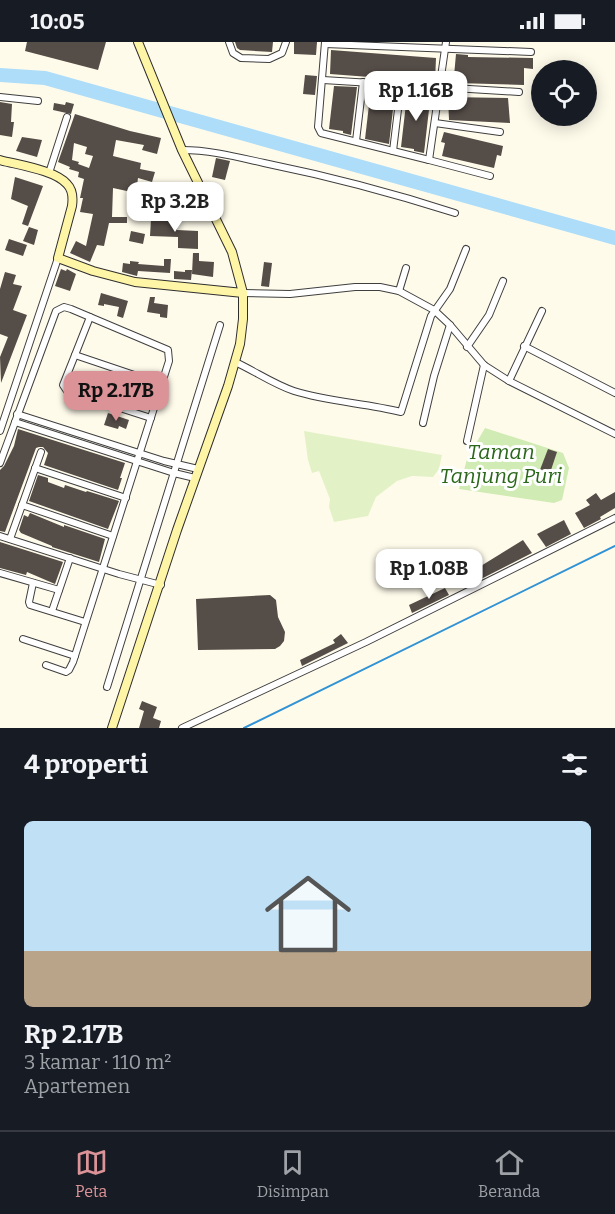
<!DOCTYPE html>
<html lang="id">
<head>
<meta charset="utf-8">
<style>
  :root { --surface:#171b24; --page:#20242c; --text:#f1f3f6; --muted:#9ea1a6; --line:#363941; --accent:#dc9398 }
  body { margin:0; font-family:Bitter,serif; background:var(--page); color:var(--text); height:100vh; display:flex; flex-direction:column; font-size:22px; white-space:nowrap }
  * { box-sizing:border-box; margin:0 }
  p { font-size:20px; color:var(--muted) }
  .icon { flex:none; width:33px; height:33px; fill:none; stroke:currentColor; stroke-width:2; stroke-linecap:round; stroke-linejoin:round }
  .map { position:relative; height:686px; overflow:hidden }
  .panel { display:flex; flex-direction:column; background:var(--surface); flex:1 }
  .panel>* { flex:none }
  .fabs { position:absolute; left:531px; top:18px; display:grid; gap:12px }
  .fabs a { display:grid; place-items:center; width:66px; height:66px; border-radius:50%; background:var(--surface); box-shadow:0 3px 15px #0003; font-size:30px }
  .price { position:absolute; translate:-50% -51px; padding:0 14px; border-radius:12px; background:#fff; color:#222; font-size:20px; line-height:39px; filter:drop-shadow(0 2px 3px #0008) }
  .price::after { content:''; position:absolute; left:50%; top:36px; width:18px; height:14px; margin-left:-9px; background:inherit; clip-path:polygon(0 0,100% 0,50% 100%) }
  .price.active { background:var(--accent); color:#111 }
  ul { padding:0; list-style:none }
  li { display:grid; align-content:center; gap:12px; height:318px; padding:0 24px }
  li+li { border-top:2px solid var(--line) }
  li span { display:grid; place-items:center; height:186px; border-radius:9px; color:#555 }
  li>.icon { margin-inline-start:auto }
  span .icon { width:108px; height:108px; fill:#fffc; stroke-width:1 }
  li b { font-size:26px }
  h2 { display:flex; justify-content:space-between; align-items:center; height:72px; padding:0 24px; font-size:26px }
  .status { display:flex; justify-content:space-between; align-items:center; height:42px; padding:0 30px; background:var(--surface); direction:ltr }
  .status svg { height:16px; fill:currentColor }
  .menu { display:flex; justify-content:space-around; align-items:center; height:84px; border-top:2px solid var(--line); background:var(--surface); font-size:16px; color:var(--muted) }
  .menu a { display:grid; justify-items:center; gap:3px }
  .menu .active { color:var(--accent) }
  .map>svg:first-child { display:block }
  .green { fill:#d0ebb3 }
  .pitch { fill:#e3f2c6 }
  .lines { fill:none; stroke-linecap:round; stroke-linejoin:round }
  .stream { stroke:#3193d4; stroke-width:2 }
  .river { stroke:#adddf9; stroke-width:14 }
  .building { fill:#554d48; fill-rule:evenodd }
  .street-casing { stroke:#3f3f3f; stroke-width:8 }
  .secondary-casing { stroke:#2e2e2e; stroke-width:10 }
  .street { stroke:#fff; stroke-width:6 }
  .secondary { stroke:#fff5a6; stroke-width:8 }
  .labels { text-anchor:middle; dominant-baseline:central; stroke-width:6; stroke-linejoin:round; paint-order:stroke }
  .park-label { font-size:21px; font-style:italic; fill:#2a671a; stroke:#fff }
</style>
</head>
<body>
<div class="status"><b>10:05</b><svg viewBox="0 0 49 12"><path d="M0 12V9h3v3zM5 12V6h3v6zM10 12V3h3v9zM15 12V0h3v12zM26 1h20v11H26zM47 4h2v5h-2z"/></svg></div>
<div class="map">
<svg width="615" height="686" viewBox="0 0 615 686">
  <rect width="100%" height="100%" fill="#fffbeb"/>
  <polygon class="green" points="485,386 563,411 569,426 562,458 554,461 459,447 467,417"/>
  <polygon class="pitch" points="304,389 442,413 439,427 433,435 412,434 397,439 376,455 368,474 334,480 329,465 330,457 319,429 312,431 308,418"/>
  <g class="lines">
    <polyline class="stream" points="244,686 615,504"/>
    <polyline class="river" points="0,33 45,36 615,196"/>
  </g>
  <g class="building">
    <polygon points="27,0 106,0 98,28 25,9"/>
    <polygon points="235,0 273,0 272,10 240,8 237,6"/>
    <polygon points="294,0 317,0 316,13 294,12"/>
    <polygon points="331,8 436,16 435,40 330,32"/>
    <polygon points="456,12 468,13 468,15 533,16 533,27 524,26 524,43 456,41 456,35 454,34"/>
    <polygon points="305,33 317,34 315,53 303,52"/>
    <polygon points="334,44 357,45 351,93 343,91 343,89 329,87"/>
    <polygon points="371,46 395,50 389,102 365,97"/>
    <polygon points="422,49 431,50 424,111 414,109 414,107 401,105 407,53 420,54"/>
    <polygon points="448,55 508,56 510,81 449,78"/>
    <polygon points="0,60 12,62 11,80 14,80 12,95 0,93"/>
    <polygon points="66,60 74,62 71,72 53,68 54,61 65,63"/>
    <path d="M75 72 130 89 161 96 157 112 142 108 144 103 116 98 113 114 141 121 140 127 155 130 152 140 138 136 136 151 113 146 112 175H127V181H109L104 204 97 203 90 220 70 211 76 199 86 204 93 172 80 170 83 156H80L84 137 78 135 79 130 69 127 70 125 58 120ZM74 101 87 105 85 112 93 114 89 126 78 122 79 120 72 118Z"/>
    <polygon points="444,90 503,104 501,114 497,113 494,126 442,114 445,101 441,100"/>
    <polygon points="22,95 42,98 37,115 16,109"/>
    <polygon points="216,116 230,119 225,138 212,135"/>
    <polygon points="15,135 43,144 28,184 22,182 28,164 11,157"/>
    <polygon points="151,177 178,178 177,188 198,189 198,207 178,206 178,195 150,194"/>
    <polygon points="29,185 38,188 34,203 23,199"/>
    <polygon points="131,189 145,192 143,202 129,199"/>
    <polygon points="9,197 27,203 23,214 5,208"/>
    <polygon points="193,211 199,211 199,219 214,220 213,235 192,232"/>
    <polygon points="164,217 171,217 170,231 138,229 137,234 122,230 123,221 130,222 130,219 139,220 138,222 164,224"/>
    <polygon points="264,220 272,221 269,245 261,244"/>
    <polygon points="61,227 66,229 67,227 76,232 70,249 55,244"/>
    <polygon points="185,228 192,228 191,238 174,237 174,229 185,230"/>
    <polygon points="5,230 16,233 13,242 22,244 13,268 27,273 1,341 0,315 8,295 0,292 0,247"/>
    <polygon points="101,251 128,259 123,276 117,274 119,265 104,262 104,264 98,263"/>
    <polygon points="150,255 155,255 154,261 168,263 167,276 160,275 160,272 147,270"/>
    <polygon points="108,371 129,378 126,387 119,384 118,387 104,383"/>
    <polygon points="18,387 125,421 120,436 122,436 118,448 44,423 48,411 43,405 39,405 36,406 5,490 0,489 0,428 4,424 14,404"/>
    <polygon points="548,407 557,410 548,437 538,433"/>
    <polygon points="38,433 48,436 48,440 64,446 65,443 86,450 87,449 119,459 108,487 29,459"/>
    <polygon points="615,450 615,466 600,475 601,477 584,486 575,471 590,463 586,458 596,451 601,458"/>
    <polygon points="30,471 64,485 64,483 105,497 99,520 52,505 52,504 21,491 19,488 24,473 28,475"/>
    <polygon points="564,478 571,492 546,505 537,492"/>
    <polygon points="523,498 532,511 481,537 476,527"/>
    <polygon points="0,500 63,520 55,542 27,530 26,533 0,526"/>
    <polygon points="445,546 449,553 412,571 409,563"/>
    <polygon points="270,553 276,558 278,575 285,590 284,599 280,604 275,607 198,608 196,557"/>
    <polygon points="341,592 348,601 302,624 300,618 335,601 333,598"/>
    <polygon points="142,659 157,665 153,676 161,679 159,686 139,686 144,669 139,667"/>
  </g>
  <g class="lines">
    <defs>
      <g id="street">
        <polyline points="229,0 233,11 241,16 269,17 282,11 286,0"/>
        <polyline points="325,0 318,85 321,91 429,118 446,0"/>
        <polyline points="325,2 531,10"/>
        <polyline points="323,38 519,50"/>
        <polyline points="0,55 38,59"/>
        <polyline points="435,81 500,90"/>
        <polyline points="356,99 363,40"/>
        <path d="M182 108C210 108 237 115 264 121 328 134 393 151 455 171"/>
        <polyline points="393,109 401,43"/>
        <polyline points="429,118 490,134"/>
        <polyline points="49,131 67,75"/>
        <polyline points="399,249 406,226"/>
        <polyline points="243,251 290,252 355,245 380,245 399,249 434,268 450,283 484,323 509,339 615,392"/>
        <polyline points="524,304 615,351"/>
        <polyline points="467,305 489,273 503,239"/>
        <polyline points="75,313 90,275"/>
        <path d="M235 320C255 329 273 342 294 349 329 360 365 361 401 370L431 274 450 247 466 207"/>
        <polyline points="509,339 542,269"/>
        <polyline points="17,372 164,419 198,427"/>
        <polyline points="151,376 67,349 63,343 75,313 161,342"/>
        <polyline points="15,380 174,431 195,436"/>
        <polyline points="423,381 434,334 450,283"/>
        <polyline points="0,389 58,216"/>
        <polyline points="467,399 484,323"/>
        <polyline points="0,421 56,269 64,265 71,267 168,308 169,319 73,620 69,628 66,630 46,623"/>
        <polyline points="35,426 126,456"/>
        <polyline points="22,463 113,494"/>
        <polyline points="0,494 119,532 161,543"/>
        <polyline points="10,497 41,410"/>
        <polyline points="0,531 59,548"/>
        <polyline points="33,541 29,560 30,563 85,580"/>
        <polyline points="52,569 70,516"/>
        <polyline points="23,597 75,614"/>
        <polyline points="107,645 220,283"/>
        <polyline points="182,686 366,600 615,476"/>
      </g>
      <g id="secondary">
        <path d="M0 118C18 123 55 128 67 142 73 148 73 157 72 164L58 216 93 229 135 240 243 251"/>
        <polyline points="112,686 177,488 228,344 240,302 243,277 243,251 232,210 182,108 138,0"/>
      </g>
    </defs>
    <use href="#street" class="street-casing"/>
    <use href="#secondary" class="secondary-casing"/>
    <use href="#street" class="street"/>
    <use href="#secondary" class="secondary"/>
  </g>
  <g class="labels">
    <g class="park-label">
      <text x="501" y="410">Taman<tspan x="501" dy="24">Tanjung Puri</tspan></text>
    </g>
  </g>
</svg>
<div class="fabs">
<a><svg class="icon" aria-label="locate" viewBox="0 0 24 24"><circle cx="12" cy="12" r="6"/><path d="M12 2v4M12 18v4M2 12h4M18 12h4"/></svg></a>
</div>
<b class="price" style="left:416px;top:80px">Rp 1.16B</b>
<b class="price" style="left:175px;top:191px">Rp 3.2B</b>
<b class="price active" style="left:116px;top:380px">Rp 2.17B</b>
<b class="price" style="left:429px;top:558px">Rp 1.08B</b>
</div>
<section class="panel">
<h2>4 properti<svg class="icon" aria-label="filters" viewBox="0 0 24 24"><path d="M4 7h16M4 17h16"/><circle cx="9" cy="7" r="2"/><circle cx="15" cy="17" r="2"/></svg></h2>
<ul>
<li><span style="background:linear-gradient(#bfe0f5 70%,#b9a48a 0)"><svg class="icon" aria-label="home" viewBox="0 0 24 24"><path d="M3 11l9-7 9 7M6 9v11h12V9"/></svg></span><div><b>Rp 2.17B</b><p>3 kamar · 110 m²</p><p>Apartemen</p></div></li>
</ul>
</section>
<nav class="menu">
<a class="active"><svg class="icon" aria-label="map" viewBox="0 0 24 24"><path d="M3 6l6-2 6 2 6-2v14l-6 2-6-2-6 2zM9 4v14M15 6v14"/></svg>Peta</a>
<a><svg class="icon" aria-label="saved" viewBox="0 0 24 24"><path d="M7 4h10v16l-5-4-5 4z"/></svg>Disimpan</a>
<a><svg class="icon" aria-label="home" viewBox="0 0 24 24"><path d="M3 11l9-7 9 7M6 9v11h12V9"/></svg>Beranda</a>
</nav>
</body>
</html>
